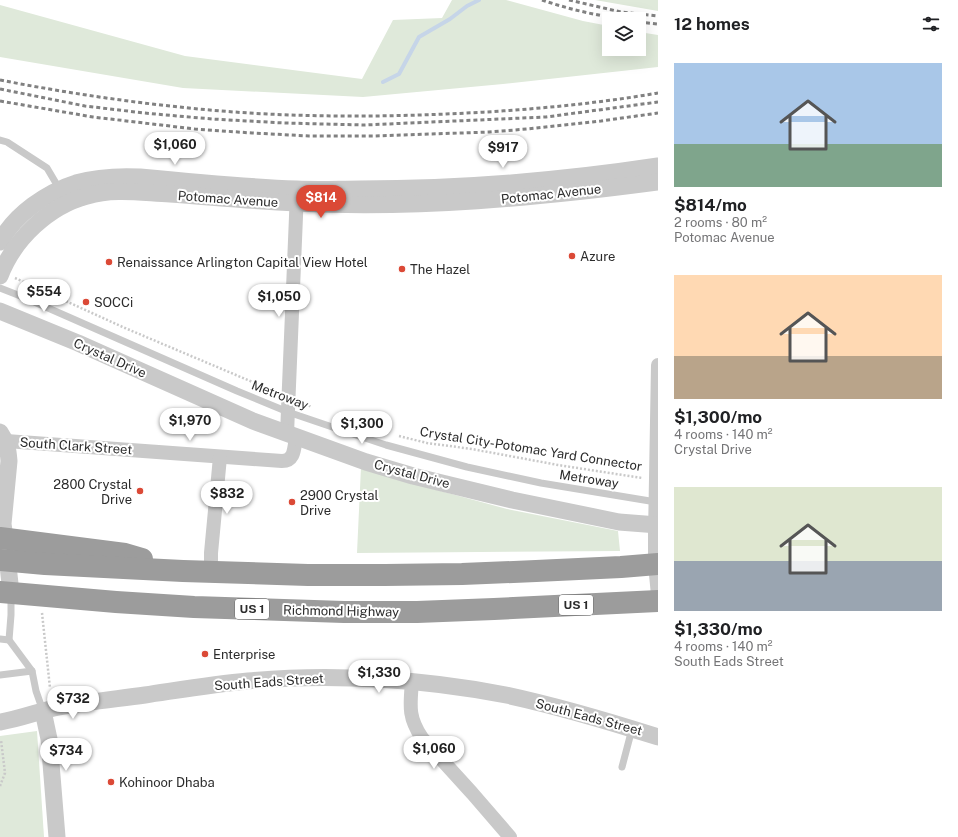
<!DOCTYPE html>
<html lang="en">
<head>
<meta charset="utf-8">
<style>
  :root { --surface:#fff; --page:#f2f2f2; --text:#202124; --muted:#757577; --accent:#db4936 }
  body { margin:0; font-family:"Public Sans",sans-serif; background:var(--page); color:var(--text); height:100vh; display:flex; flex-direction:column; font-size:15px; white-space:nowrap }
  * { box-sizing:border-box; margin:0 }
  p { font-size:13px; color:var(--muted) }
  .icon { flex:none; width:22px; height:22px; fill:none; stroke:currentColor; stroke-width:2; stroke-linecap:round; stroke-linejoin:round }
  .map { position:relative; flex:1; overflow:hidden }
  .panel { display:flex; flex-direction:column; background:var(--surface); width:300px }
  .panel>* { flex:none }
  .fabs { position:absolute; left:602px; top:12px; display:grid; gap:8px }
  .fabs a { display:grid; place-items:center; width:44px; height:44px; border-radius:0px; background:var(--surface); box-shadow:0 4px 16px #0002; font-size:20px }
  .price { position:absolute; translate:-50% -34px; padding:0 9px; border-radius:14px; background:#fff; color:#222; font-size:13px; line-height:26px; filter:drop-shadow(0 1px 2px #0008) }
  .price::after { content:''; position:absolute; left:50%; top:24px; width:12px; height:9px; margin-left:-6px; background:inherit; clip-path:polygon(0 0,100% 0,50% 100%) }
  .price.selected { background:var(--accent); color:#fff }
  ul { padding:0; list-style:none }
  li { display:grid; align-content:center; gap:8px; height:212px; padding:0 16px }
  li span { display:grid; place-items:center; height:124px; border-radius:0px; color:#555 }
  li>.icon { margin-inline-start:auto }
  span .icon { width:72px; height:72px; fill:#fffc; stroke-width:1 }
  li b { font-size:17px }
  h2 { display:flex; justify-content:space-between; align-items:center; height:48px; padding:0 16px; font-size:17px }
  main { display:flex; flex:1; min-height:0 }
  .map>svg:first-child { display:block }
  .green { fill:#dfe9da }
  .lines { fill:none; stroke-linecap:round; stroke-linejoin:round }
  .stream { stroke:#c6d5e8; stroke-width:4 }
  .path { stroke:#c9c9c9; stroke-width:2.5; stroke-dasharray:2 2; stroke-linecap:butt }
  .service { stroke:#c9c9c9; stroke-width:7 }
  .minor { stroke:#c9c9c9; stroke-width:14 }
  .tertiary { stroke:#c9c9c9; stroke-width:17 }
  .trunk { stroke:#9c9c9c; stroke-width:22 }
  .rail { stroke:#818181; stroke-width:3; stroke-dasharray:4 3; stroke-linecap:butt }
  .poi-dot { fill:#db4936; stroke:#fff; stroke-width:1.5 }
  .labels { text-anchor:middle; dominant-baseline:central; stroke-width:4; stroke-linejoin:round; paint-order:stroke }
  .shield { fill:#fff; stroke:#6b6b6b; stroke-width:1 }
  .shield-label { font-size:12px; font-weight:bold; fill:#2c2c2c }
  .street-label { font-size:13px; fill:#2c2c2c; stroke:#fff }
  .poi-label { font-size:13px; fill:#2c2c2c; stroke:#fff; text-anchor:start }
</style>
</head>
<body>
<main>
<div class="map">
<svg width="658" height="837" viewBox="0 0 658 837">
  <rect width="100%" height="100%" fill="#fff"/>
  <g class="green">
    <polygon points="452,0 506,0 583,21 609,26 609,49 639,49 639,32 658,35 658,67 503,84 363,97 183,88 0,57 0,5 185,56 362,79 393,20 442,18"/>
    <polygon points="595,0 658,0 658,11"/>
    <polygon points="361,467 411,483 507,509 618,531 620,551 357,553"/>
    <polygon points="37,731 44,837 0,837 0,736"/>
  </g>
  <g class="lines">
    <polyline class="stream" points="383,82 399,74 419,37 450,19 467,6 479,0"/>
    <g class="path">
      <polyline points="15,278 125,328 269,389 276,392"/>
      <polyline points="302,401 311,407"/>
      <polyline points="399,436 427,443 472,449 558,465 642,478"/>
      <polyline points="42,613 50,688"/>
      <polyline points="0,786 5,773 1,740"/>
    </g>
    <g class="service">
      <polyline points="0,140 7,142 47,168 60,190"/>
      <polyline points="0,288 23,297 237,391 288,412 341,430 386,445 467,467 541,483 656,502"/>
      <polyline points="11,595 11,615 9,640 32,671 36,691 43,711"/>
      <polyline points="0,639 9,640"/>
      <polyline points="0,675 32,671"/>
      <polyline points="622,767 632,729"/>
    </g>
    <g class="minor">
      <polyline points="658,365 655,535 655,564 658,595"/>
      <polyline points="287,434 297,192"/>
      <path d="M6 441 282 461C295 461 294 448 296 437"/>
      <polyline points="211,572 211,553 220,457"/>
      <path d="M412 682C410 706 408 717 422 738L472 793 510 837"/>
    </g>
    <g class="tertiary">
      <path d="M0 242C15 214 47 192 76 183 97 177 119 176 140 177 191 182 245 187 297 189 318 190 339 189 360 189 460 189 559 181 658 166"/>
      <path d="M0 276C14 239 49 206 87 196 114 188 143 193 170 194 212 197 254 201 296 203 417 209 538 198 658 182"/>
      <polyline points="0,311 78,343 253,421 366,462 413,476 512,500 619,522 658,525"/>
      <path d="M0 432C7 442 8 449 9 461L3 524 5 538 11 593"/>
      <polyline points="43,711 49,739 57,837"/>
      <path d="M0 722C20 719 39 711 59 707 87 702 116 699 145 695 179 690 214 684 248 681 332 673 424 679 506 695 557 706 608 721 658 737"/>
    </g>
    <g class="trunk">
      <polyline points="0,538 125,554 142,559"/>
      <polyline points="0,560 45,564 183,571 308,575 385,575 462,574 536,571 621,567 658,564"/>
      <polyline points="0,592 116,602 194,607 344,612 417,612 494,609 658,601"/>
    </g>
    <g class="rail">
      <path d="M542 0C568 9 595 15 621 19"/>
      <polyline points="569,0 621,12 658,16"/>
      <polyline points="639,22 658,24"/>
      <path d="M0 80C77 95 155 106 234 112 304 117 376 117 446 114 517 111 588 105 658 93"/>
      <polyline points="0,89 85,106 144,113 212,119 284,123 364,125 546,117 658,102"/>
      <polyline points="0,101 93,117 195,129 252,133 309,136 374,136 489,132 527,129 601,121 658,113"/>
    </g>
  </g>
  <g class="poi-dot">
    <circle cx="572" cy="256" r="4"/>
    <circle cx="109" cy="262" r="4"/>
    <circle cx="402" cy="269" r="4"/>
    <circle cx="86" cy="302" r="4"/>
    <circle cx="140" cy="491" r="4"/>
    <circle cx="292" cy="502" r="4"/>
    <circle cx="205" cy="654" r="4"/>
    <circle cx="111" cy="782" r="4"/>
  </g>
  <g class="labels">
    <g class="shield">
      <rect x="559" y="595" width="34" height="20" rx="3"/>
      <rect x="235" y="599" width="34" height="20" rx="3"/>
    </g>
    <g class="shield-label">
      <text x="576" y="605">US 1</text>
      <text x="252" y="609">US 1</text>
    </g>
    <g class="street-label">
      <text transform="translate(551 194) rotate(-6)">Potomac Avenue</text>
      <text transform="translate(228 199) rotate(4)">Potomac Avenue</text>
      <text transform="translate(110 358) rotate(24)">Crystal Drive</text>
      <text transform="translate(280 395) rotate(21)">Metroway</text>
      <text transform="translate(76 446) rotate(4)">South Clark Street</text>
      <text transform="translate(531 449) rotate(9)">Crystal City-Potomac Yard Connector</text>
      <text transform="translate(412 474) rotate(15)">Crystal Drive</text>
      <text transform="translate(589 479) rotate(9)">Metroway</text>
      <text transform="translate(341 611) rotate(1)">Richmond Highway</text>
      <text transform="translate(269 682) rotate(-4)">South Eads Street</text>
      <text transform="translate(589 717) rotate(15)">South Eads Street</text>
    </g>
    <g class="poi-label">
      <text x="580" y="256">Azure</text>
      <text x="117" y="262">Renaissance Arlington Capital View Hotel</text>
      <text x="410" y="269">The Hazel</text>
      <text x="94" y="302">SOCCi</text>
      <text x="132" y="484" text-anchor="end">2800 Crystal<tspan x="132" dy="15">Drive</tspan></text>
      <text x="300" y="495">2900 Crystal<tspan x="300" dy="15">Drive</tspan></text>
      <text x="213" y="654">Enterprise</text>
      <text x="119" y="782">Kohinoor Dhaba</text>
    </g>
  </g>
</svg>
<div class="fabs">
<a><svg class="icon" aria-label="layers" viewBox="0 0 24 24"><path d="M12 4l9 5-9 5-9-5zM3 14l9 5 9-5"/></svg></a>
</div>
<b class="price" style="left:175px;top:166px">$1,060</b>
<b class="price" style="left:503px;top:169px">$917</b>
<b class="price selected" style="left:321px;top:219px">$814</b>
<b class="price" style="left:44px;top:313px">$554</b>
<b class="price" style="left:279px;top:318px">$1,050</b>
<b class="price" style="left:190px;top:442px">$1,970</b>
<b class="price" style="left:362px;top:445px">$1,300</b>
<b class="price" style="left:227px;top:515px">$832</b>
<b class="price" style="left:379px;top:694px">$1,330</b>
<b class="price" style="left:73px;top:720px">$732</b>
<b class="price" style="left:434px;top:770px">$1,060</b>
<b class="price" style="left:66px;top:772px">$734</b>
</div>
<section class="panel">
<h2>12 homes<svg class="icon" aria-label="filters" viewBox="0 0 24 24"><path d="M4 7h16M4 17h16"/><circle cx="9" cy="7" r="2"/><circle cx="15" cy="17" r="2"/></svg></h2>
<ul>
<li><span style="background:linear-gradient(#a9c7e8 65%,#7fa58c 0)"><svg class="icon" aria-label="home" viewBox="0 0 24 24"><path d="M3 11l9-7 9 7M6 9v11h12V9"/></svg></span><div><b>$814/mo</b><p>2 rooms · 80 m²</p><p>Potomac Avenue</p></div></li>
<li><span style="background:linear-gradient(#ffd9b3 65%,#b9a48a 0)"><svg class="icon" aria-label="home" viewBox="0 0 24 24"><path d="M3 11l9-7 9 7M6 9v11h12V9"/></svg></span><div><b>$1,300/mo</b><p>4 rooms · 140 m²</p><p>Crystal Drive</p></div></li>
<li><span style="background:linear-gradient(#dfe7d0 60%,#9aa5b1 0)"><svg class="icon" aria-label="home" viewBox="0 0 24 24"><path d="M3 11l9-7 9 7M6 9v11h12V9"/></svg></span><div><b>$1,330/mo</b><p>4 rooms · 140 m²</p><p>South Eads Street</p></div></li>
</ul>
</section>
</main>
</body>
</html>
